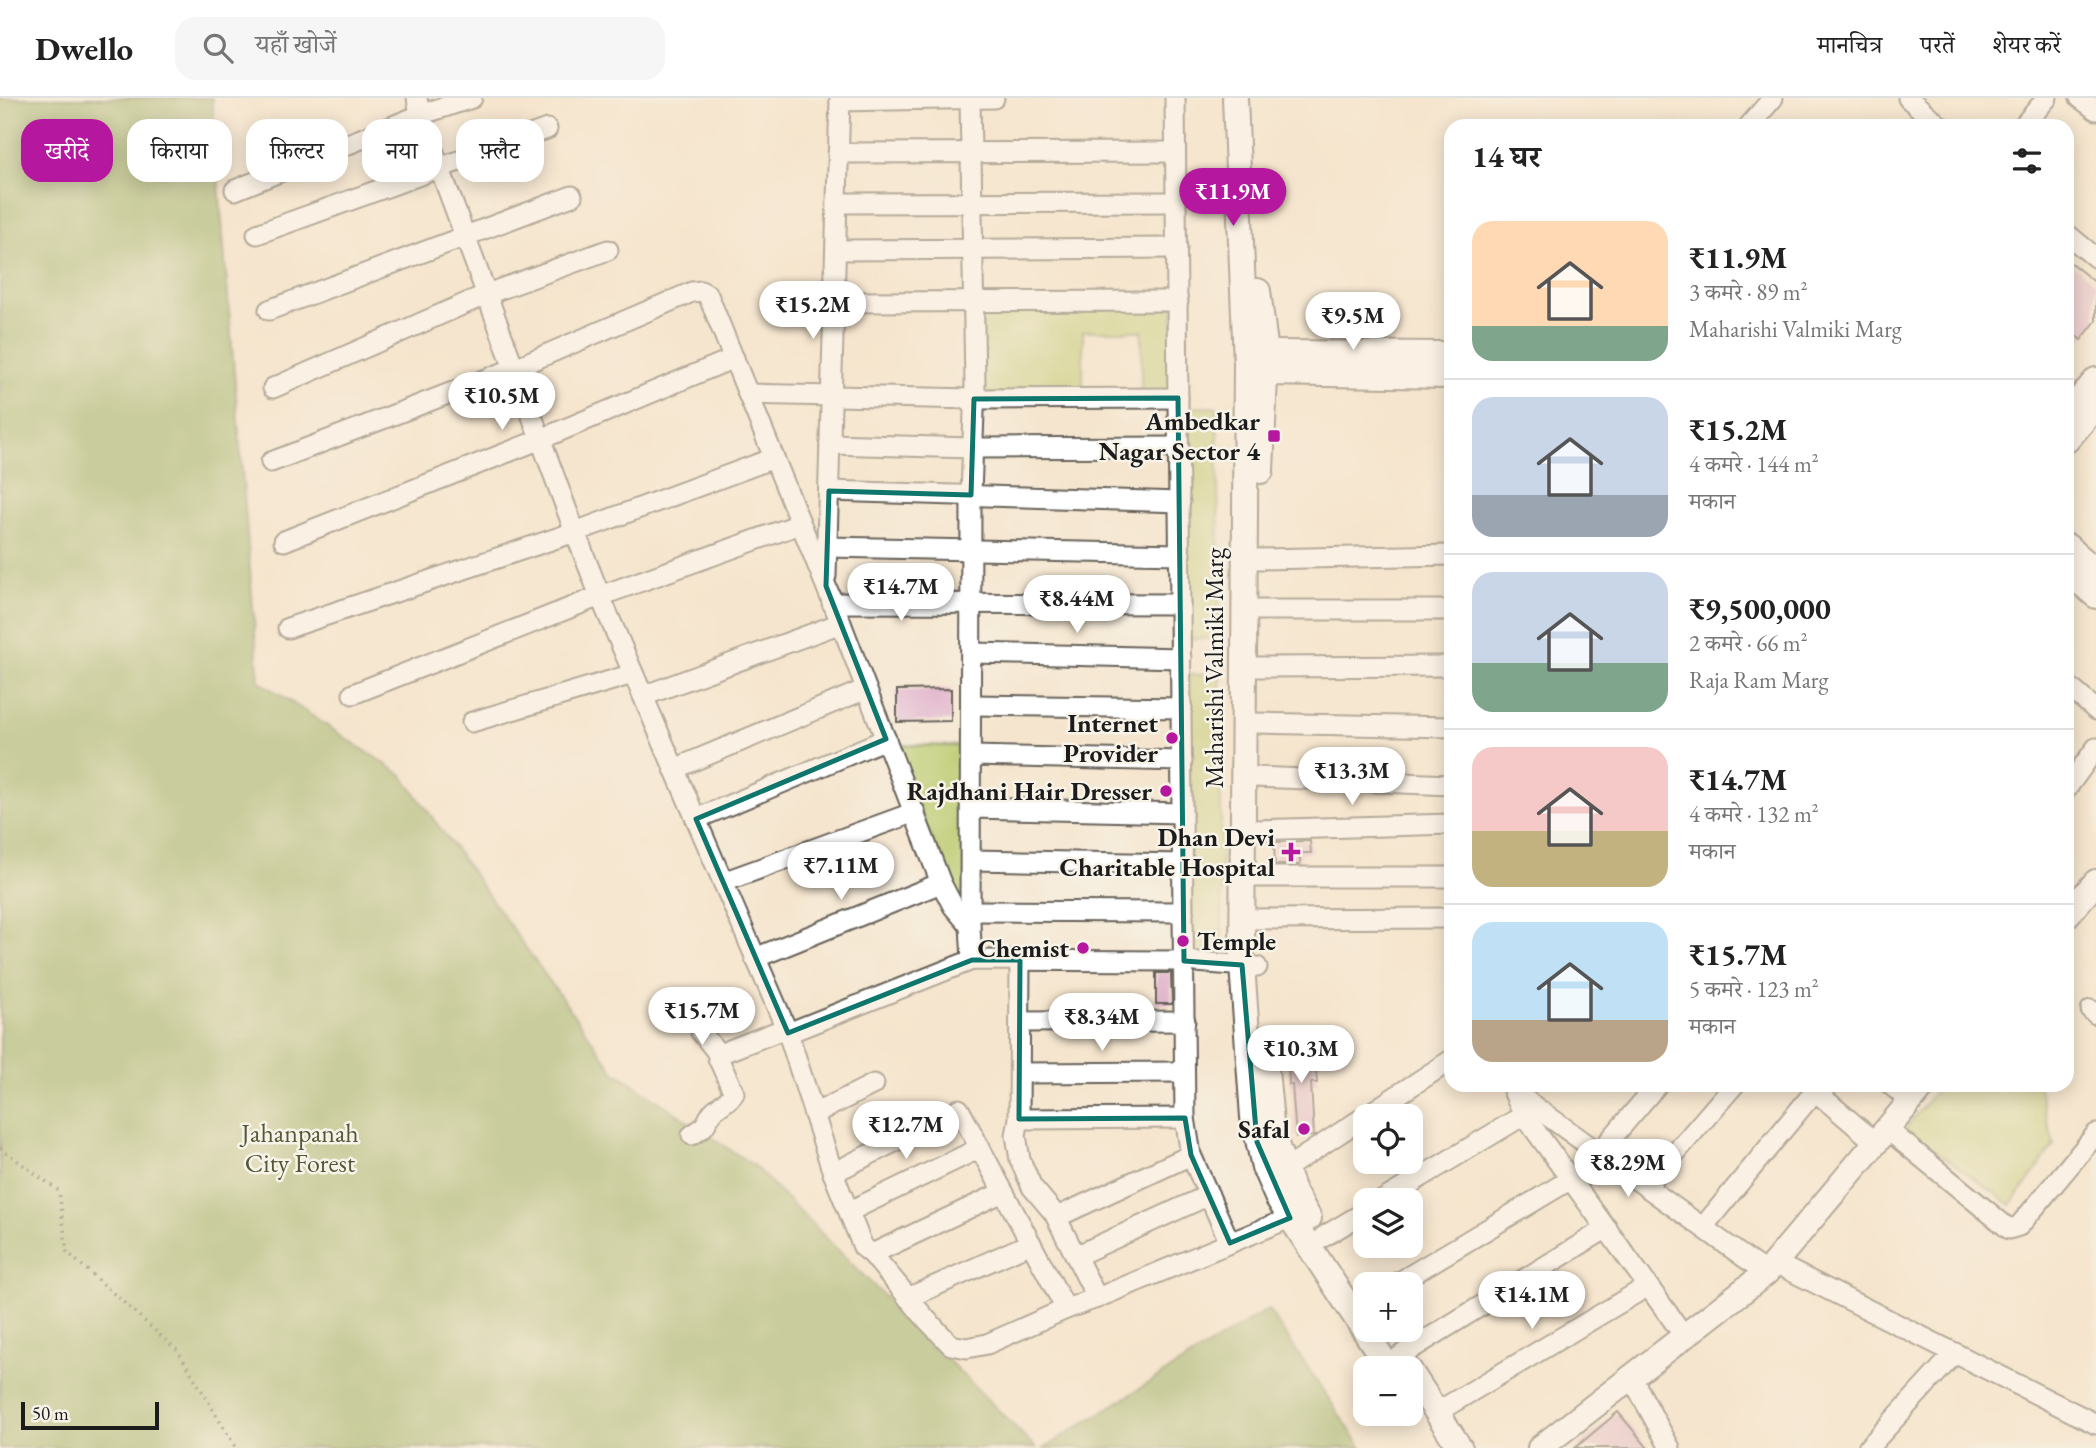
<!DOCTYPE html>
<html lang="hi">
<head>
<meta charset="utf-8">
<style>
  :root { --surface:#fff; --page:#f6f6f6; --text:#222; --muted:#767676; --line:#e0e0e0; --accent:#b5179e }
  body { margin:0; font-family:"EB Garamond","Noto Serif Devanagari",serif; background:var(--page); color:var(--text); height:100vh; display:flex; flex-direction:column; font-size:26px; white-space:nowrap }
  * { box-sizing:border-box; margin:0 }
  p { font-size:23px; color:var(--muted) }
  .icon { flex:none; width:38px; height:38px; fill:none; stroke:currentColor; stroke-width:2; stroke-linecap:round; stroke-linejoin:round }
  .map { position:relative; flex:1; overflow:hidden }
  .side { position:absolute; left:1444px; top:21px; width:630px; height:973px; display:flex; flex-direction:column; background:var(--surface); border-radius:21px; box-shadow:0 4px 18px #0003 }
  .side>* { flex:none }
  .guide { position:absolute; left:21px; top:21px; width:665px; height:63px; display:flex; gap:14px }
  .fabs { position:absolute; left:1353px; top:1006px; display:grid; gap:14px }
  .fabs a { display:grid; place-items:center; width:70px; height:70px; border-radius:14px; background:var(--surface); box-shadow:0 4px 18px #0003; font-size:35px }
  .scale { position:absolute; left:21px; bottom:18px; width:138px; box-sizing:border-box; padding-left:7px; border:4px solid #1c1c1c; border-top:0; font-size:19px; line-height:24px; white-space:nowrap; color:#1c1c1c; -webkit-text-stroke:5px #f7f3e8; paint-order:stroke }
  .price { position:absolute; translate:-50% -60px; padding:0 16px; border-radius:24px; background:#fff; color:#222; font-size:23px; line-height:46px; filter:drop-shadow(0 2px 4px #0008) }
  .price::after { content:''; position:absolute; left:50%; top:42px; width:21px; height:16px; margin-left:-10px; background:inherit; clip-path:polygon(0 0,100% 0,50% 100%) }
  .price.selected { background:var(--accent); color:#fff }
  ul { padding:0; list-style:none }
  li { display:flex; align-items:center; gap:21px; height:175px; padding:0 28px }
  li+li { border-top:2px solid var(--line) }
  li span { display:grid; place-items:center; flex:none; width:196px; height:140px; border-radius:21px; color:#555 }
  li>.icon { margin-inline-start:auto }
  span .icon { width:84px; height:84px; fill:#fffc; stroke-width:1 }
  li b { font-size:30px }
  h2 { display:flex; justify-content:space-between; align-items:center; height:84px; padding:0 28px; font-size:30px }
  .tag { padding:0 24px; border-radius:21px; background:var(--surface); box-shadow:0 4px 18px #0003; font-size:24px; line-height:63px }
  .tag.selected { background:var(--accent); color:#fff }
  header { display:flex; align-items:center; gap:42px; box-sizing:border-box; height:98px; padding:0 35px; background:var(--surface); border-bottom:2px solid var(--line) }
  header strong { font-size:33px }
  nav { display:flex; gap:38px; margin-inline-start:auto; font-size:24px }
  .search { width:490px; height:63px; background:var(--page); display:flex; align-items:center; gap:18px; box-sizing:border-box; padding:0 24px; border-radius:21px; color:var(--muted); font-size:26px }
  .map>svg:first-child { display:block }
  .green { fill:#bac96b; stroke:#6b7244; stroke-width:2 }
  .forest { fill:#93ad5f; stroke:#58643e; stroke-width:2 }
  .building { fill:#e0b0cb }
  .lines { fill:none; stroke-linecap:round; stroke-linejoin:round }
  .minor-casing { stroke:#68625a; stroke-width:23 }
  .tertiary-casing { stroke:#68625a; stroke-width:28 }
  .path { stroke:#68625a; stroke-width:3.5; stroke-dasharray:2 5; stroke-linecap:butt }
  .minor { stroke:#fff; stroke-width:19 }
  .tertiary { stroke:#fff; stroke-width:24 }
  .marked { fill:none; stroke:#0f766e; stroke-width:5; stroke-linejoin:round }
  .poi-dot { fill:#b5179e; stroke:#f7f3e8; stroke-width:2.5 }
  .labels { text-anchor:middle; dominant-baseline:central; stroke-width:5; stroke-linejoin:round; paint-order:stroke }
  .poi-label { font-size:26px; font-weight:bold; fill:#1c1c1c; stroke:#f7f3e8; text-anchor:end }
  .street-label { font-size:26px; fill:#1c1c1c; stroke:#f7f3e8 }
  .park-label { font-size:26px; fill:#535938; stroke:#f7f3e8 }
</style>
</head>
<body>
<header>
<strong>Dwello</strong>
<div class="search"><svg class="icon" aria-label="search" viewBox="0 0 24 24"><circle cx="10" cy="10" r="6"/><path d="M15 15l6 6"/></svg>यहाँ खोजें</div>
<nav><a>मानचित्र</a><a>परतें</a><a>शेयर करें</a></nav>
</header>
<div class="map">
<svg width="2096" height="1350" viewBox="0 0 2096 1350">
  <rect width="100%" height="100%" fill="#f7f3e8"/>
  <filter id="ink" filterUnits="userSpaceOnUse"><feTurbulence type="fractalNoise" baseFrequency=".0143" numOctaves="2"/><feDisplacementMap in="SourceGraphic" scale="14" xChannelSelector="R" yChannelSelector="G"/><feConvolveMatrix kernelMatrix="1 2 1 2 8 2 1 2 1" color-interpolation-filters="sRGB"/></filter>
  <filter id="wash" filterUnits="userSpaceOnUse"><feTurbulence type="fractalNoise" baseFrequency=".00686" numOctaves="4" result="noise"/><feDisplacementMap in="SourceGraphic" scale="28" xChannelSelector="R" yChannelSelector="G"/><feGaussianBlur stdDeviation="1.57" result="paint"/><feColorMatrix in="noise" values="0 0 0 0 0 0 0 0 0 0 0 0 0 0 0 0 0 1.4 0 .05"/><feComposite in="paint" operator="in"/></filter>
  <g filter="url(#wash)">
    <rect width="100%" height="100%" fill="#f5e5ce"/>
    <g class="green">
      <polygon points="975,207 1173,207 1174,295 1141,296 1142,233 1083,233 1083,298 977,298"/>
      <polygon points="1217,309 1220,540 1184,541 1181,310"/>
      <polygon points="1220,576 1222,863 1187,860 1185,577"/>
      <polygon points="894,647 966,648 966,817 957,806"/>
      <polygon points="1941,987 2038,987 2054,1047 2011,1107 1905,1030"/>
    </g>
    <g class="forest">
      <polygon points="0,0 212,0 259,583 402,677 614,973 754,1068 1036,1350 0,1350"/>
      <polygon points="1268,1211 1362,1350 1044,1350"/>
    </g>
    <g id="blocks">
      <g class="building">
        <polygon points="2067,162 2096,185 2096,223 2081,242 2067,230"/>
        <polygon points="951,591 951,623 897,624 897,592"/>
        <polygon points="1310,743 1311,755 1300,755 1300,767 1275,767 1274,744"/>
        <polygon points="1156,875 1171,875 1172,906 1156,906"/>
        <polygon points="1303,936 1304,962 1315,961 1317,985 1311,985 1314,1038 1296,1039 1292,987 1289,987 1287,937"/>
        <polygon points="1618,1314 1648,1350 1575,1350"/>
      </g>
    </g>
  </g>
  <g filter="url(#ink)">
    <use href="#blocks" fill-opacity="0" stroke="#68625a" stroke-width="2"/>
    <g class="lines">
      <defs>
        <g id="minor">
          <polyline points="417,0 420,17 575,434 600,498 788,935 833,1075 863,1149 872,1156 926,1221 951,1247 967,1250 987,1246 1066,1211 1097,1200 1290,1120 1303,1113"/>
          <polyline points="970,0 975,286 971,397 970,828 972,862"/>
          <polyline points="1175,0 1185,1020 1191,1057 1230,1145"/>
          <polyline points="1908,0 1940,28"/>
          <polyline points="2080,0 2096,12"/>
          <polyline points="840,3 994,0"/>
          <polyline points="1749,28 1773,0"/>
          <polyline points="2023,28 2047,0"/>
          <polyline points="838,55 1175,54"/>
          <polyline points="235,92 420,17 472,0"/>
          <polyline points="837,105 1176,104"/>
          <polyline points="257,136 547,31"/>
          <polyline points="2067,136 2096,160"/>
          <polyline points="836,152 1177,150"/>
          <polyline points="834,204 1178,203"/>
          <polyline points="269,212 572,98"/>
          <polyline points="273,290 487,196 608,152"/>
          <polyline points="748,296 974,301 1178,300"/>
          <polyline points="830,346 972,350 1179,349"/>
          <polyline points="271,364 515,270 692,194 701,193 708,197 841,525 941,785 953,808 970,828"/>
          <polyline points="829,393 1180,404"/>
          <polyline points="284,443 541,341 734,260"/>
          <polyline points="827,449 1180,456"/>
          <polyline points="1258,461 1451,457"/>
          <polyline points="826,478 840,0"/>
          <polyline points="832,505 1180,506"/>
          <polyline points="1258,512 1451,512"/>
          <polyline points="288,530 575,434 774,360"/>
          <polyline points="972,555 1181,560"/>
          <polyline points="1257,569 1451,568"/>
          <polyline points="2067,587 2096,612"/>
          <polyline points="353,596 600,498 800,426"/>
          <polyline points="643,598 841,525"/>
          <polyline points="972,607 1182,610"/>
          <polyline points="472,624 633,576"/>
          <polyline points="1253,625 1451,629"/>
          <polyline points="972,658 1182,663"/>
          <polyline points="674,671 866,591"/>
          <polyline points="1254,679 1451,687"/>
          <polyline points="2067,690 2096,650"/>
          <polyline points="971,710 1182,715"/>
          <polyline points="696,721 886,641"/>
          <polyline points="1254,732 1451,726"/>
          <polyline points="971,762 1183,766"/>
          <polyline points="1254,779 1451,779"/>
          <polyline points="723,784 915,714"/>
          <polyline points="970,813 1183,814"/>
          <polyline points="1243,821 1451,820"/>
          <polyline points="755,860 941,785"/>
          <polyline points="1020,862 1019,1021 1016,1037 1020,1062 1032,1089 1054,1115 1097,1200"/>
          <polyline points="2091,912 2096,916"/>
          <polyline points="1021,924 1185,923"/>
          <polyline points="701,934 720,958"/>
          <polyline points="788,935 972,862 1184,863 1257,869"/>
          <polyline points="1020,975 1184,974"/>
          <polyline points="1891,987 1910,1003"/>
          <polyline points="1513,993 1766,1175"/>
          <polyline points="1815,993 1876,1045"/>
          <polyline points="1515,997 1524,1017 1685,1239"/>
          <polyline points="814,1016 874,986"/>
          <polyline points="1019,1021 1185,1020"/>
          <polyline points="1887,1031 2009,1131 2019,1128 2096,1036"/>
          <path d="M692 1037C708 1027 703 1029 712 1015 718 1007 729 1004 734 995L718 960 722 955 786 930"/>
          <polyline points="1599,1055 1657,987"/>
          <polyline points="833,1075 959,1011 1066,1211"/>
          <polyline points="1272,1076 1285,1071 1451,962"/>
          <polyline points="1646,1089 1734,987"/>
          <polyline points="1383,1102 1524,1017"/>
          <polyline points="850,1113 980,1050"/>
          <polyline points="1057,1119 1191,1057"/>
          <polyline points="1703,1129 1820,987"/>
          <polyline points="1323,1139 1365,1114"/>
          <polyline points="872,1156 1003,1094"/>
          <polyline points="1076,1158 1209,1097"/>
          <polyline points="1775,1165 2096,1326"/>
          <polyline points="1396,1186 1571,1081"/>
          <polyline points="908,1200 1031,1145"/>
          <polyline points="1400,1258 1607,1130"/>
          <polyline points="1632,1280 1670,1350"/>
          <polyline points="1437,1314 1648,1188"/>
          <polyline points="1868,1350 1955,1255"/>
        </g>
        <g id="tertiary">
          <polyline points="1235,0 1246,265 1242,867 1253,1019 1264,1069 1277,1099 1389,1270"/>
          <polyline points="1258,193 1266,255 1261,373"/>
          <polyline points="1253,262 1266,255 1451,256"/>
          <polyline points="1253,269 1265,275 1451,278"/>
          <polyline points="2067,316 2096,282"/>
          <polyline points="2067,342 2096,308"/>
          <polyline points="2067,448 2096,473"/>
          <polyline points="2067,473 2096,498"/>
          <polyline points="2067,817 2096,784"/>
          <polyline points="1266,972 1272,1035 1293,1093 1309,1120"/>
          <polyline points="1410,1273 1460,1350"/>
          <polyline points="1540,1350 1766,1175 1924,987"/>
        </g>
      </defs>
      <use href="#minor" class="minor-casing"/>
      <use href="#tertiary" class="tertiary-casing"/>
      <polyline class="path" points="0,1050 59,1093 67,1154 178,1253 236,1350"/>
      <use href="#minor" class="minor"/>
      <use href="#tertiary" class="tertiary"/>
    </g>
  </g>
  <path d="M0 0H2096V1350H0ZM1178 300 1184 863 1242 867 1257 1044 1290 1120 1230 1145 1191 1057 1185 1020 1019 1021 1020 862H972L788 935 696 721 886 641 826 488 829 393 971 397 974 301Z" fill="#f5e5ce" fill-opacity=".55" fill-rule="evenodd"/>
  <path class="marked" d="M1178 300 1184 863 1242 867 1257 1044 1290 1120 1230 1145 1191 1057 1185 1020 1019 1021 1020 862H972L788 935 696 721 886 641 826 488 829 393 971 397 974 301Z"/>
  <g class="poi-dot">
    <rect x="1267" y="331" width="14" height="14" rx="3.5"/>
    <circle cx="1172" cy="640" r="7"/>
    <circle cx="1166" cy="693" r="7"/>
    <path d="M1287.5 743.5h7v7h7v7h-7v7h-7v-7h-7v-7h7z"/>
    <circle cx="1183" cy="843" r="7"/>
    <circle cx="1083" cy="850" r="7"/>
    <circle cx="1304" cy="1031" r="7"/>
  </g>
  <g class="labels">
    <g class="poi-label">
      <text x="1260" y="323">Ambedkar<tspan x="1260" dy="30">Nagar Sector 4</tspan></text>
      <text x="1158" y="625">Internet<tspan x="1158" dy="30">Provider</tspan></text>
      <text x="1152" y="693">Rajdhani Hair Dresser</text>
      <text x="1275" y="739">Dhan Devi<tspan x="1275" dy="30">Charitable Hospital</tspan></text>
      <text x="1197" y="843" text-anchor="start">Temple</text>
      <text x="1069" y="850">Chemist</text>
      <text x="1290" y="1031">Safal</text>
    </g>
    <g class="street-label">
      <text transform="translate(1214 570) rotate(-90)">Maharishi Valmiki Marg</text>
    </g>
    <g class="park-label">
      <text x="300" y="1035">Jahanpanah<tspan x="300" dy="30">City Forest</tspan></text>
    </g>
  </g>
</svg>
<div class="fabs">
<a><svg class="icon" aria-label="locate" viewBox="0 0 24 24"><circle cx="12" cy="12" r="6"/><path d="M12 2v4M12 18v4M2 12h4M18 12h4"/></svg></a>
<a><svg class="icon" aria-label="layers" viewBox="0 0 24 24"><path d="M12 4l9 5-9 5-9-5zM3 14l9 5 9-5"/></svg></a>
<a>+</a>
<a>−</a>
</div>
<div class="scale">50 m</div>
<b class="price selected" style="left:1233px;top:130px">₹11.9M</b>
<b class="price" style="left:813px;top:243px">₹15.2M</b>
<b class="price" style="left:1353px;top:254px">₹9.5M</b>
<b class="price" style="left:502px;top:334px">₹10.5M</b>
<b class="price" style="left:901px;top:525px">₹14.7M</b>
<b class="price" style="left:1077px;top:537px">₹8.44M</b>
<b class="price" style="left:1352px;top:709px">₹13.3M</b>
<b class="price" style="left:841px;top:804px">₹7.11M</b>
<b class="price" style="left:702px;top:949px">₹15.7M</b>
<b class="price" style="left:1102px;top:955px">₹8.34M</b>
<b class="price" style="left:1301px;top:987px">₹10.3M</b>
<b class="price" style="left:906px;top:1063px">₹12.7M</b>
<b class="price" style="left:1628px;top:1101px">₹8.29M</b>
<b class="price" style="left:1532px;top:1233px">₹14.1M</b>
<div class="guide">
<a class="tag selected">खरीदें</a>
<a class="tag">किराया</a>
<a class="tag">फ़िल्टर</a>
<a class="tag">नया</a>
<a class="tag">फ़्लैट</a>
</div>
<section class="side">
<h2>14 घर<svg class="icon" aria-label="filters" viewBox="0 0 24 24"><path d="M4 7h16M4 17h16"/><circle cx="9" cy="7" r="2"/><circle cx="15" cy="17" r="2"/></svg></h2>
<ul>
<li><span style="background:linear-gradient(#ffd9b3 75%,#7fa58c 0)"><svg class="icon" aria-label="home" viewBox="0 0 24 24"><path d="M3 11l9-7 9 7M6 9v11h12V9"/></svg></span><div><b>₹11.9M</b><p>3 कमरे · 89 m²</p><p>Maharishi Valmiki Marg</p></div></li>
<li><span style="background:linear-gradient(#c9d6e8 70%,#9aa5b1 0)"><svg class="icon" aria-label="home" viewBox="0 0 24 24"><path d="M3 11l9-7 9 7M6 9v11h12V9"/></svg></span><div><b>₹15.2M</b><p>4 कमरे · 144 m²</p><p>मकान</p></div></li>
<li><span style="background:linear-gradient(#c9d6e8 65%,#7fa58c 0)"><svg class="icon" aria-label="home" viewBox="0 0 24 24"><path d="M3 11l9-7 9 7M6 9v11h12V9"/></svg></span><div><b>₹9,500,000</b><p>2 कमरे · 66 m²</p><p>Raja Ram Marg</p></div></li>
<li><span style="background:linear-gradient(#f6c9c9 60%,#c2b280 0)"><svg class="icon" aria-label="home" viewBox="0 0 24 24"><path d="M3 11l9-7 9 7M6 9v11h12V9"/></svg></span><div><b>₹14.7M</b><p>4 कमरे · 132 m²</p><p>मकान</p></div></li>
<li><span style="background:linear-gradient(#bfe0f5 70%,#b9a48a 0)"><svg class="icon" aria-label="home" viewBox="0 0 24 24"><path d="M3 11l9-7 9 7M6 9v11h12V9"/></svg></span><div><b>₹15.7M</b><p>5 कमरे · 123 m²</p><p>मकान</p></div></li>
</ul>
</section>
</div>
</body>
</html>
